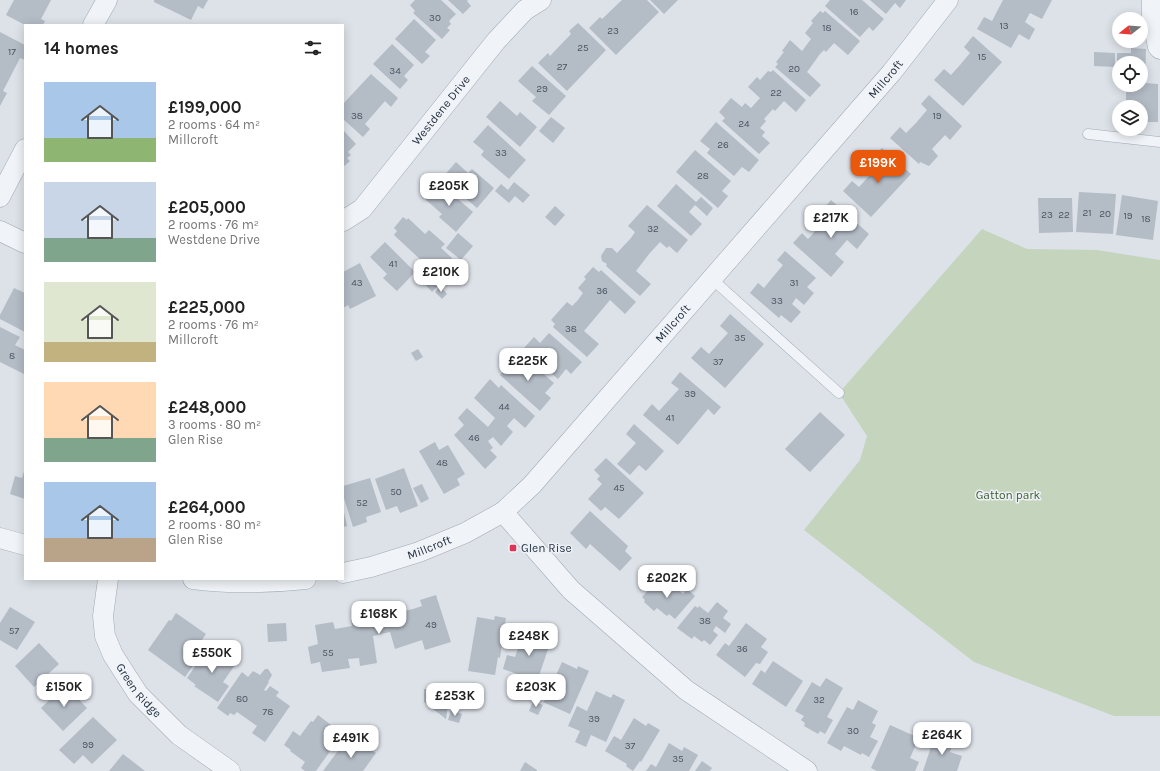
<!DOCTYPE html>
<html lang="en">
<head>
<meta charset="utf-8">
<style>
  :root { --surface:#fff; --page:#f2f2f2; --text:#222; --muted:#767676; --accent:#ea580c }
  body { margin:0; font-family:Karla,sans-serif; background:var(--page); color:var(--text); height:100vh; display:flex; flex-direction:column; font-size:15px; white-space:nowrap }
  * { box-sizing:border-box; margin:0 }
  p { font-size:13px; color:var(--muted) }
  .icon { flex:none; width:22px; height:22px; fill:none; stroke:currentColor; stroke-width:2; stroke-linecap:round; stroke-linejoin:round }
  .map { position:relative; flex:1; overflow:hidden }
  .drawer { position:absolute; left:24px; top:24px; width:320px; height:556px; display:flex; flex-direction:column; background:var(--surface); border-radius:0px; box-shadow:0 2px 10px #0003 }
  .drawer>* { flex:none }
  .needle { width:26px; rotate:253deg }
  .fabs { position:absolute; left:1112px; top:12px; display:grid; gap:8px }
  .fabs a { display:grid; place-items:center; width:36px; height:36px; border-radius:50%; background:var(--surface); box-shadow:0 2px 10px #0003; font-size:20px }
  .price { position:absolute; translate:-50% -34px; padding:0 9px; border-radius:8px; background:#fff; color:#222; font-size:13px; line-height:26px; filter:drop-shadow(0 1px 2px #0008) }
  .price::after { content:''; position:absolute; left:50%; top:24px; width:12px; height:9px; margin-left:-6px; background:inherit; clip-path:polygon(0 0,100% 0,50% 100%) }
  .price.selected { background:var(--accent); color:#fff }
  ul { padding:0; list-style:none }
  li { display:flex; align-items:center; gap:12px; height:100px; padding:0 20px }
  li span { display:grid; place-items:center; flex:none; width:112px; height:80px; border-radius:0px; color:#555 }
  li>.icon { margin-inline-start:auto }
  span .icon { width:48px; height:48px; fill:#fffc; stroke-width:1 }
  li b { font-size:17px }
  h2 { display:flex; justify-content:space-between; align-items:center; height:48px; padding:0 20px; font-size:17px }
  .map>svg:first-child { display:block }
  .green { fill:#c4d4bd }
  .building { fill:#b4bcc6 }
  .lines { fill:none; stroke-linecap:round; stroke-linejoin:round }
  .lane-casing { stroke:#a2a9b3; stroke-width:11 }
  .street-casing { stroke:#a2a9b3; stroke-width:21 }
  .lane { stroke:#f0f3f7; stroke-width:10 }
  .street { stroke:#f0f3f7; stroke-width:20 }
  .poi-dot { fill:#dc3456; stroke:#edf1f6; stroke-width:1.5 }
  .labels { text-anchor:middle; dominant-baseline:central; stroke-width:3; stroke-linejoin:round; paint-order:stroke }
  .number-label { font-size:10px; fill:#495462 }
  .street-label { font-size:12px; fill:#253141; stroke:#edf1f6 }
  .park-label { font-size:12px; fill:#3c5e31; stroke:#edf1f6 }
  .poi-label { font-size:12px; fill:#253141; stroke:#edf1f6; text-anchor:start }
</style>
</head>
<body>
<div class="map">
<svg width="1160" height="771" viewBox="0 0 1160 771">
  <rect width="100%" height="100%" fill="#dde2e9"/>
  <polygon class="green" points="982,229 1027,249 1097,250 1160,260 1160,716 1114,716 974,662 804,530 860,460 867,436 839,393"/>
  <g class="building">
    <polygon points="14,0 51,0 41,19 45,21 43,25 25,25 6,15"/>
    <polygon points="154,0 208,0 203,9 198,6 191,20 154,2"/>
    <polygon points="415,0 441,0 456,14 449,21 451,24 447,28 450,30 442,39 413,13 415,11 410,5"/>
    <polygon points="448,0 468,0 467,1 471,6 463,14"/>
    <polygon points="622,0 647,0 659,12 616,55 589,28 600,17 602,19"/>
    <polygon points="650,0 678,0 664,14"/>
    <polygon points="830,0 862,0 884,19 873,31 869,27 860,37 825,6"/>
    <polygon points="870,0 906,0 900,8 895,3 886,14"/>
    <polygon points="1003,0 1052,0 1042,19 1030,13 1025,22 1035,29 1029,40 1019,34 1011,48 977,29 984,17 992,21"/>
    <polygon points="820,11 823,13 825,11 860,41 848,55 834,43 826,52 824,50 820,54 807,72 821,85 810,97 775,67 778,64 776,62 784,52 782,51 790,40 802,51 811,39 805,33 813,23 811,21"/>
    <polygon points="414,19 436,40 425,52 430,56 422,64 395,39"/>
    <polygon points="578,23 606,50 567,91 538,63 548,53 550,56 571,34 569,31"/>
    <polygon points="0,32 25,45 25,60 20,58 3,91 7,93 0,106"/>
    <polygon points="973,36 1002,62 963,106 934,80 944,69 951,75 960,65 970,53 964,47"/>
    <polygon points="392,44 414,65 404,76 408,80 400,89 373,64"/>
    <polygon points="1131,48 1146,49 1145,83 1158,84 1158,122 1141,122 1141,107 1126,107 1126,85 1141,85 1141,63 1119,63 1119,86 1117,86 1117,53 1131,53"/>
    <polygon points="1094,52 1115,53 1115,67 1094,66"/>
    <polygon points="532,66 566,96 549,115 532,101 536,97 518,81"/>
    <polygon points="773,70 806,100 796,112 784,101 775,111 773,109 764,119 766,121 760,128 765,132 762,136 770,143 759,154 722,121 725,118 719,112 731,98 742,107 745,103 751,108 760,98 748,87 757,77 760,80 768,71 771,72"/>
    <polygon points="371,74 398,98 391,107 385,101 365,124 370,129 363,137 343,119 343,104"/>
    <polygon points="929,95 962,126 950,140 945,135 932,149 938,156 929,166 920,162 919,164 890,138 900,127 906,133 916,123 927,110 921,104"/>
    <polygon points="500,101 517,116 520,112 537,127 520,147 486,117"/>
    <polygon points="551,117 565,128 553,143 539,131"/>
    <polygon points="716,122 759,160 749,172 742,167 734,176 707,153 710,149 700,141"/>
    <polygon points="488,125 526,160 509,179 481,155 484,151 473,142"/>
    <polygon points="343,130 356,144 348,152 351,155 347,158 350,161 343,167"/>
    <polygon points="882,148 911,174 871,217 843,191 852,181 859,187 869,176 879,164 873,158"/>
    <polygon points="695,150 731,181 722,191 728,196 718,208 676,172"/>
    <polygon points="456,162 468,173 472,169 494,188 477,208 442,178"/>
    <polygon points="514,182 530,195 523,203 515,196 509,203 495,191 501,184 508,190"/>
    <polygon points="439,183 473,212 456,232 439,217 442,214 425,199"/>
    <polygon points="676,184 696,202 701,197 713,208 707,216 695,205 689,212 702,224 691,236 657,206"/>
    <polygon points="1079,192 1116,194 1113,234 1076,232"/>
    <polygon points="1122,195 1158,201 1153,240 1116,235"/>
    <polygon points="1038,198 1072,198 1073,232 1039,233"/>
    <polygon points="831,200 869,234 857,249 847,240 835,254 844,262 831,277 793,243 802,233 808,239 829,216 822,210"/>
    <polygon points="647,205 688,240 677,253 669,246 667,248 660,242 649,254 636,271 651,284 640,296 606,266 607,264 602,261 601,256 606,248 612,248 617,253 631,238 635,232 628,226"/>
    <polygon points="555,206 565,215 555,226 545,217"/>
    <polygon points="403,217 407,220 408,218 425,234 429,230 445,244 441,248 452,258 437,275 394,235 397,231 394,228"/>
    <polygon points="458,233 473,246 461,260 446,248"/>
    <polygon points="385,242 415,272 397,291 383,278 387,274 370,257"/>
    <polygon points="785,251 816,278 807,287 814,293 804,305 796,298 792,304 801,312 791,323 781,315 779,318 750,293 758,283 764,288 772,278 783,265 777,260"/>
    <polygon points="360,263 376,296 350,309 348,305 343,308 343,272"/>
    <polygon points="593,267 599,272 601,270 636,302 625,314 610,300 584,331 599,344 587,357 553,327 555,324 551,320 567,302 572,306 578,300 583,293 578,288 586,279 584,277"/>
    <polygon points="426,273 439,285 432,292 420,279"/>
    <polygon points="440,286 447,294 442,299 435,292"/>
    <polygon points="14,288 25,293 25,332 0,319 0,315"/>
    <polygon points="730,314 764,344 725,388 691,358 701,347 709,354 728,333 720,326"/>
    <polygon points="0,327 20,337 15,345 25,350 24,374 0,362"/>
    <polygon points="549,333 582,362 571,374 566,369 558,379 523,349 534,337 540,343"/>
    <polygon points="418,349 423,357 416,361 411,353"/>
    <polygon points="517,356 523,362 526,359 554,383 545,393 551,398 540,411 500,375"/>
    <polygon points="680,372 721,407 714,415 708,409 678,445 643,415 652,404 659,411 679,389 671,383"/>
    <polygon points="490,379 499,388 501,385 535,416 525,428 514,418 507,426 513,432 501,446 493,437 488,441 493,448 490,450 497,457 485,469 454,435 464,425 458,418 467,408 488,427 495,418 474,398"/>
    <polygon points="820,412 845,435 810,472 785,449"/>
    <polygon points="634,424 664,451 646,471 639,465 630,475 617,464 636,443 626,434"/>
    <polygon points="435,442 439,450 448,445 465,474 457,479 460,485 444,494 419,451"/>
    <polygon points="606,458 644,493 619,519 605,507 601,511 588,499 602,484 597,479 600,476 594,470"/>
    <polygon points="25,468 25,499 10,494 15,476 22,478"/>
    <polygon points="404,468 418,506 400,513 397,506 386,510 375,479"/>
    <polygon points="370,478 381,512 366,517 367,522 353,527 343,495 343,486"/>
    <polygon points="422,484 429,499 421,503 413,488"/>
    <polygon points="343,508 347,526 343,527"/>
    <polygon points="590,511 628,546 625,551 632,558 620,571 590,544 586,549 570,533"/>
    <polygon points="663,577 683,594 687,589 695,596 675,619 669,614 667,616 657,608 654,611 644,602 645,600 642,597 653,585 655,587"/>
    <polygon points="436,595 451,642 425,650 422,640 395,649 390,632 373,636 377,663 360,666 359,658 348,659 350,668 322,672 320,662 311,664 308,647 318,644 315,625 333,622 335,629 352,626 351,619 370,615 370,618 378,618 386,615 384,611 402,605 404,611 413,609 422,606 420,600"/>
    <polygon points="717,602 728,611 723,618 731,624 725,633 716,626 713,631 718,635 710,645 704,640 702,642 694,636 692,639 677,628 695,606 698,608 699,606 708,613"/>
    <polygon points="10,607 35,622 17,650 0,640 0,623"/>
    <polygon points="176,613 206,634 191,656 197,660 185,677 148,650 169,620 171,621"/>
    <polygon points="495,616 506,618 500,658 498,657 495,675 468,671 477,617 494,620"/>
    <polygon points="286,623 287,641 268,642 267,624"/>
    <polygon points="746,623 767,639 761,647 768,652 760,664 756,663 745,677 716,655 725,643 729,646"/>
    <polygon points="523,633 538,638 540,633 552,637 537,682 533,684 527,682 525,677 503,669 507,655 515,657"/>
    <polygon points="39,643 59,664 34,687 15,666"/>
    <polygon points="209,646 235,665 223,682 229,686 218,702 194,686 196,685 187,678"/>
    <polygon points="773,661 803,681 786,707 752,684 761,670 765,673"/>
    <polygon points="562,662 577,669 578,666 589,671 570,714 543,702 545,700 536,696 543,680 552,684"/>
    <polygon points="265,669 268,669 272,675 268,682 269,682 264,690 266,691 270,686 279,692 276,696 290,706 265,742 252,733 257,726 237,712 234,715 230,713 228,716 217,708 242,672 248,677 253,671 260,675"/>
    <polygon points="826,678 843,688 827,717 833,720 825,734 820,731 818,734 804,726 805,723 801,720 804,716 795,711 812,682 820,687"/>
    <polygon points="65,685 87,708 63,731 41,708"/>
    <polygon points="435,686 451,687 446,719 424,702 424,689 435,689"/>
    <polygon points="596,691 611,698 613,694 625,700 606,742 591,735 586,747 575,742 580,731 568,726 577,706 587,711"/>
    <polygon points="858,700 878,711 872,723 876,725 870,737 878,741 869,757 862,753 861,755 844,746 841,751 827,743 847,707 853,710"/>
    <polygon points="533,701 543,705 538,715 529,711"/>
    <polygon points="451,710 462,714 459,723 448,720"/>
    <polygon points="318,715 331,725 326,732 331,736 336,729 345,735 335,749 333,747 316,771 305,771 301,768 305,762 290,751 291,750 284,745 293,731 300,736 311,721 313,722"/>
    <polygon points="93,717 117,740 92,764 83,755 74,764 59,750"/>
    <polygon points="634,718 646,726 648,723 660,730 641,762 640,761 633,771 626,766 627,764 605,751 614,736 621,740"/>
    <polygon points="890,725 919,738 910,758 919,762 915,771 877,771 871,768"/>
    <polygon points="935,735 954,741 950,752 962,756 957,771 923,771"/>
    <polygon points="346,740 350,743 347,747 353,752 360,742 376,753 363,771 323,771"/>
    <polygon points="669,743 682,751 684,747 698,755 689,771 646,771 651,764 656,767"/>
    <polygon points="123,754 145,771 109,771"/>
    <polygon points="702,761 712,768 710,771 695,771"/>
    <polygon points="525,762 537,770 537,771 520,771"/>
  </g>
  <g class="lines">
    <defs>
      <g id="lane">
        <polyline points="1088,134 1160,142"/>
        <polyline points="712,279 839,393"/>
      </g>
      <g id="street">
        <polyline points="1152,0 1152,17 1158,47 1160,49"/>
        <polyline points="93,25 107,0"/>
        <polyline points="0,197 25,149"/>
        <path id="s1" d="M343 221 362 209 496 41 525 10 541 0"/>
        <polyline points="0,231 25,243"/>
        <polyline points="503,512 571,590 686,690 807,771"/>
        <polyline points="0,538 25,545"/>
        <path id="s2" d="M343 573 371 567 419 552 465 533 503 512 532 485 892 72 948 0"/>
        <path id="s3" d="M108 579 103 616 105 636 113 655 138 694 179 735 230 771"/>
        <path d="M193 579C231 584 268 583 306 579"/>
      </g>
    </defs>
    <use href="#lane" class="lane-casing"/>
    <use href="#street" class="street-casing"/>
    <use href="#lane" class="lane"/>
    <use href="#street" class="street"/>
  </g>
  <rect class="poi-dot" x="509" y="544" width="8" height="8" rx="2"/>
  <g class="labels">
    <g class="number-label">
      <text x="854" y="12">16</text>
      <text x="435" y="18">30</text>
      <text x="1004" y="26">13</text>
      <text x="827" y="28">18</text>
      <text x="613" y="31">23</text>
      <text x="583" y="48">25</text>
      <text x="12" y="52">17</text>
      <text x="982" y="57">15</text>
      <text x="562" y="67">27</text>
      <text x="794" y="69">20</text>
      <text x="395" y="71">34</text>
      <text x="542" y="89">29</text>
      <text x="776" y="93">22</text>
      <text x="357" y="116">38</text>
      <text x="937" y="116">19</text>
      <text x="744" y="124">24</text>
      <text x="723" y="145">26</text>
      <text x="501" y="153">33</text>
      <text x="703" y="176">28</text>
      <text x="1087" y="213">21</text>
      <text x="1105" y="214">20</text>
      <text x="1047" y="215">23</text>
      <text x="1064" y="215">22</text>
      <text x="1128" y="216">19</text>
      <text x="1146" y="219">18</text>
      <text x="653" y="229">32</text>
      <text x="393" y="264">41</text>
      <text x="357" y="283">43</text>
      <text x="794" y="283">31</text>
      <text x="602" y="291">36</text>
      <text x="777" y="301">33</text>
      <text x="571" y="329">38</text>
      <text x="740" y="338">35</text>
      <text x="12" y="356">8</text>
      <text x="718" y="362">37</text>
      <text x="690" y="394">39</text>
      <text x="504" y="407">44</text>
      <text x="670" y="418">41</text>
      <text x="474" y="438">46</text>
      <text x="442" y="463">48</text>
      <text x="619" y="488">45</text>
      <text x="396" y="492">50</text>
      <text x="362" y="503">52</text>
      <text x="705" y="621">38</text>
      <text x="431" y="625">49</text>
      <text x="14" y="631">57</text>
      <text x="742" y="649">36</text>
      <text x="328" y="653">55</text>
      <text x="242" y="699">80</text>
      <text x="819" y="700">32</text>
      <text x="268" y="712">78</text>
      <text x="594" y="719">39</text>
      <text x="853" y="731">30</text>
      <text x="88" y="745">99</text>
      <text x="630" y="746">37</text>
      <text x="678" y="759">35</text>
    </g>
    <g class="street-label">
      <text stroke="none"><textPath href="#s2" startOffset="750">Millcroft</textPath></text>
      <text stroke="none"><textPath href="#s1" startOffset="149">Westdene Drive</textPath></text>
      <text stroke="none"><textPath href="#s2" startOffset="426">Millcroft</textPath></text>
      <text stroke="none"><textPath href="#s2" startOffset="90">Millcroft</textPath></text>
      <text stroke="none"><textPath href="#s3" startOffset="122">Green Ridge</textPath></text>
    </g>
    <g class="park-label">
      <text x="1008" y="495">Gatton park</text>
    </g>
    <g class="poi-label">
      <text x="521" y="548">Glen Rise</text>
    </g>
  </g>
</svg>
<div class="fabs">
<a><svg class="needle" viewBox="-14 -14 28 28"><path d="M0-13l5 13h-10z" fill="#e53935"/><path d="M0 13l5-13h-10z" fill="#767676"/></svg></a>
<a><svg class="icon" aria-label="locate" viewBox="0 0 24 24"><circle cx="12" cy="12" r="6"/><path d="M12 2v4M12 18v4M2 12h4M18 12h4"/></svg></a>
<a><svg class="icon" aria-label="layers" viewBox="0 0 24 24"><path d="M12 4l9 5-9 5-9-5zM3 14l9 5 9-5"/></svg></a>
</div>
<b class="price selected" style="left:878px;top:184px">£199K</b>
<b class="price" style="left:449px;top:207px">£205K</b>
<b class="price" style="left:831px;top:239px">£217K</b>
<b class="price" style="left:441px;top:293px">£210K</b>
<b class="price" style="left:528px;top:382px">£225K</b>
<b class="price" style="left:667px;top:599px">£202K</b>
<b class="price" style="left:379px;top:635px">£168K</b>
<b class="price" style="left:529px;top:657px">£248K</b>
<b class="price" style="left:212px;top:674px">£550K</b>
<b class="price" style="left:64px;top:708px">£150K</b>
<b class="price" style="left:536px;top:708px">£203K</b>
<b class="price" style="left:455px;top:717px">£253K</b>
<b class="price" style="left:942px;top:756px">£264K</b>
<b class="price" style="left:351px;top:759px">£491K</b>
<section class="drawer">
<h2>14 homes<svg class="icon" aria-label="filters" viewBox="0 0 24 24"><path d="M4 7h16M4 17h16"/><circle cx="9" cy="7" r="2"/><circle cx="15" cy="17" r="2"/></svg></h2>
<ul>
<li><span style="background:linear-gradient(#a9c7e8 70%,#8fb573 0)"><svg class="icon" aria-label="home" viewBox="0 0 24 24"><path d="M3 11l9-7 9 7M6 9v11h12V9"/></svg></span><div><b>£199,000</b><p>2 rooms · 64 m²</p><p>Millcroft</p></div></li>
<li><span style="background:linear-gradient(#c9d6e8 70%,#7fa58c 0)"><svg class="icon" aria-label="home" viewBox="0 0 24 24"><path d="M3 11l9-7 9 7M6 9v11h12V9"/></svg></span><div><b>£205,000</b><p>2 rooms · 76 m²</p><p>Westdene Drive</p></div></li>
<li><span style="background:linear-gradient(#dfe7d0 75%,#c2b280 0)"><svg class="icon" aria-label="home" viewBox="0 0 24 24"><path d="M3 11l9-7 9 7M6 9v11h12V9"/></svg></span><div><b>£225,000</b><p>2 rooms · 76 m²</p><p>Millcroft</p></div></li>
<li><span style="background:linear-gradient(#ffd9b3 70%,#7fa58c 0)"><svg class="icon" aria-label="home" viewBox="0 0 24 24"><path d="M3 11l9-7 9 7M6 9v11h12V9"/></svg></span><div><b>£248,000</b><p>3 rooms · 80 m²</p><p>Glen Rise</p></div></li>
<li><span style="background:linear-gradient(#a9c7e8 70%,#b9a48a 0)"><svg class="icon" aria-label="home" viewBox="0 0 24 24"><path d="M3 11l9-7 9 7M6 9v11h12V9"/></svg></span><div><b>£264,000</b><p>2 rooms · 80 m²</p><p>Glen Rise</p></div></li>
</ul>
</section>
</div>
</body>
</html>
